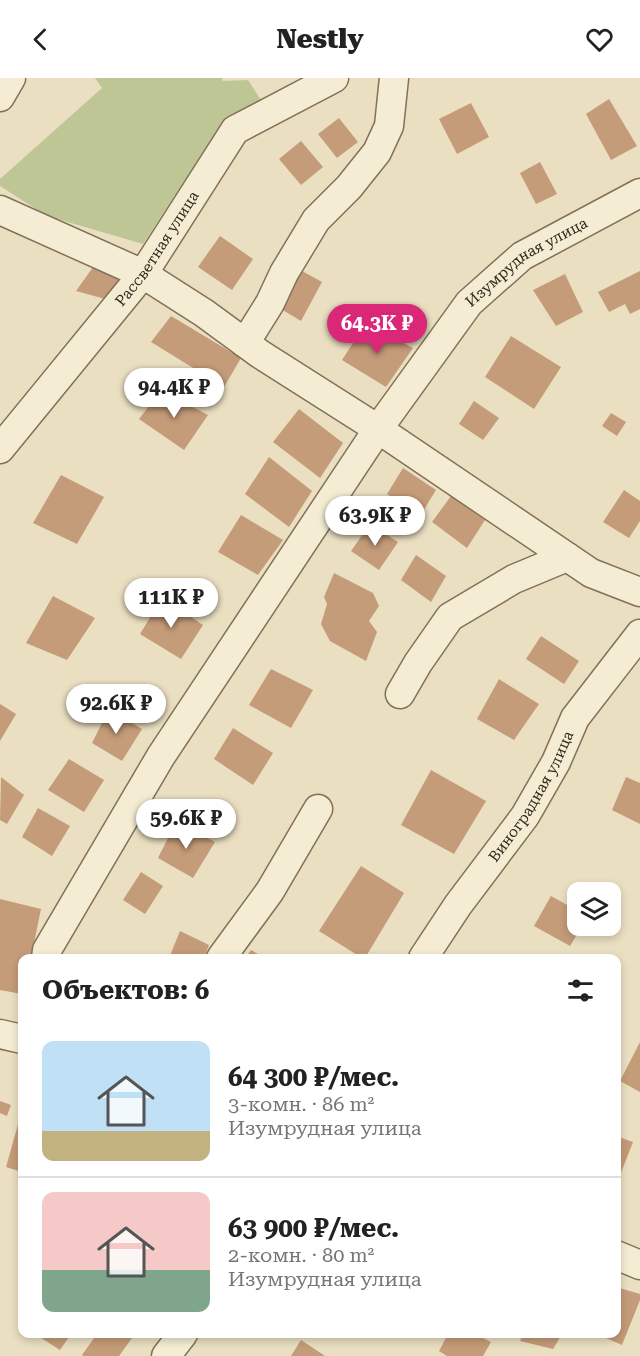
<!DOCTYPE html>
<html lang="ru">
<head>
<meta charset="utf-8">
<style>
  :root { --surface:#fff; --page:#f6f6f6; --text:#222; --muted:#767676; --line:#e0e0e0; --accent:#db2777 }
  body { margin:0; font-family:"Roboto Serif",serif; background:var(--page); color:var(--text); height:100vh; display:flex; flex-direction:column; font-size:22px; white-space:nowrap }
  * { box-sizing:border-box; margin:0 }
  p { font-size:20px; color:var(--muted) }
  .icon { flex:none; width:33px; height:33px; fill:none; stroke:currentColor; stroke-width:2; stroke-linecap:round; stroke-linejoin:round }
  .map { position:relative; flex:1; overflow:hidden }
  .drawer { position:absolute; left:18px; top:876px; width:603px; height:384px; display:flex; flex-direction:column; background:var(--surface); border-radius:12px; box-shadow:0 3px 9px #0003 }
  .drawer>* { flex:none }
  .tools { position:absolute; left:567px; top:804px; display:grid; gap:12px }
  .tools a { display:grid; place-items:center; width:54px; height:54px; border-radius:12px; background:var(--surface); box-shadow:0 3px 9px #0003; font-size:30px }
  .price { position:absolute; translate:-50% -51px; padding:0 14px; border-radius:21px; background:#fff; color:#222; font-size:20px; line-height:39px; filter:drop-shadow(0 2px 3px #0008) }
  .price::after { content:''; position:absolute; left:50%; top:36px; width:18px; height:14px; margin-left:-9px; background:inherit; clip-path:polygon(0 0,100% 0,50% 100%) }
  .price.current { background:var(--accent); color:#fff }
  ul { padding:0; list-style:none }
  li { display:flex; align-items:center; gap:18px; height:150px; padding:0 24px }
  li+li { border-top:2px solid var(--line) }
  li span { display:grid; place-items:center; flex:none; width:168px; height:120px; border-radius:12px; color:#555 }
  li>.icon { margin-inline-start:auto }
  span .icon { width:72px; height:72px; fill:#fffc; stroke-width:1 }
  li b { font-size:26px }
  h2 { display:flex; justify-content:space-between; align-items:center; height:72px; padding:0 24px; font-size:26px }
  header { display:flex; justify-content:space-between; align-items:center; height:78px; padding:0 24px; background:var(--surface); font-size:27px; font-weight:800 }
  .map>svg:first-child { display:block }
  .green { fill:#bfc696 }
  .building { fill:#c59c79 }
  .lines { fill:none; stroke-linecap:round; stroke-linejoin:round }
  .minor-casing { stroke:#81715a; stroke-width:31 }
  .minor { stroke:#f5edd3; stroke-width:28 }
  .labels { text-anchor:middle; dominant-baseline:central; stroke-width:6; stroke-linejoin:round; paint-order:stroke }
  .street-label { font-size:15px; fill:#32281d; stroke:#f2e9d0 }
</style>
</head>
<body>
<header><svg class="icon" aria-label="back" viewBox="0 0 24 24"><path d="M15 5l-7 7 7 7"/></svg>Nestly<svg class="icon" aria-label="heart" viewBox="0 0 24 24"><path d="M12 20l-8-8c-3-5 5-10 8-4 3-6 11-1 8 4z"/></svg></header>
<div class="map">
<svg width="640" height="1278" viewBox="0 0 640 1278">
  <rect width="100%" height="100%" fill="#eadfc1"/>
  <polygon class="green" points="95,0 222,0 223,3 248,2 261,22 222,45 143,166 47,138 0,108 0,101 102,10"/>
  <g class="building">
    <polygon points="609,21 637,68 611,82 586,36"/>
    <polygon points="471,25 489,59 457,76 439,41"/>
    <polygon points="339,40 358,64 337,80 318,56"/>
    <polygon points="301,63 323,89 301,107 279,81"/>
    <polygon points="540,84 557,116 536,126 520,95"/>
    <polygon points="220,158 253,181 232,212 198,189"/>
    <polygon points="96,185 124,198 105,221 76,213"/>
    <polygon points="302,193 322,204 301,243 281,231"/>
    <polygon points="640,193 640,231 630,236 625,226 609,234 598,214"/>
    <polygon points="565,196 583,234 556,248 533,212"/>
    <polygon points="171,238 241,280 224,309 151,264"/>
    <polygon points="366,245 413,270 386,309 342,282"/>
    <polygon points="511,258 561,289 534,331 485,299"/>
    <polygon points="161,313 208,337 184,372 139,341"/>
    <polygon points="474,323 499,340 483,362 459,346"/>
    <polygon points="299,331 343,365 320,400 273,364"/>
    <polygon points="611,335 626,344 617,358 602,348"/>
    <polygon points="269,379 312,413 289,449 245,416"/>
    <polygon points="403,390 436,412 420,438 387,416"/>
    <polygon points="61,397 104,419 77,466 33,445"/>
    <polygon points="624,412 640,423 640,443 629,460 603,444"/>
    <polygon points="451,418 485,442 467,470 432,444"/>
    <polygon points="241,437 283,462 258,497 218,474"/>
    <polygon points="370,446 398,464 379,492 351,473"/>
    <polygon points="416,477 446,498 431,524 401,502"/>
    <polygon points="334,495 373,515 379,528 369,543 377,554 366,583 330,563 321,546 327,526 324,519"/>
    <polygon points="53,518 95,540 67,582 26,565"/>
    <polygon points="162,520 203,547 181,581 140,556"/>
    <polygon points="541,558 579,583 564,606 526,581"/>
    <polygon points="271,591 313,612 291,650 249,627"/>
    <polygon points="499,601 539,626 514,662 477,641"/>
    <polygon points="0,626 16,636 0,663"/>
    <polygon points="109,631 142,651 122,683 92,665"/>
    <polygon points="233,650 273,675 253,707 214,681"/>
    <polygon points="69,681 104,702 84,734 48,712"/>
    <polygon points="431,692 486,723 454,776 401,747"/>
    <polygon points="1,699 24,717 7,746 0,742"/>
    <polygon points="626,699 640,705 640,746 612,732"/>
    <polygon points="38,730 70,748 52,778 22,759"/>
    <polygon points="176,744 215,764 193,800 158,780"/>
    <polygon points="361,788 404,815 365,880 362,880 319,853"/>
    <polygon points="141,794 163,808 145,836 123,822"/>
    <polygon points="551,818 578,833 578,848 582,848 570,868 534,848"/>
    <polygon points="0,821 41,831 31,880 22,880 22,916 0,912"/>
    <polygon points="180,853 209,867 204,880 169,880"/>
    <polygon points="251,872 265,880 245,880"/>
    <polygon points="640,964 640,1014 620,1003"/>
    <polygon points="0,1023 11,1027 7,1038 0,1035"/>
    <polygon points="19,1043 22,1044 22,1094 6,1089"/>
    <polygon points="616,1058 633,1064 617,1105 616,1105"/>
    <polygon points="616,1209 640,1216 640,1222 622,1267 597,1256 616,1256"/>
    <polygon points="35,1256 71,1256 60,1272"/>
    <polygon points="97,1256 126,1256 132,1260 119,1278 84,1278 82,1277"/>
    <polygon points="448,1256 475,1256 491,1264 483,1278 447,1278 439,1273"/>
    <polygon points="523,1256 562,1256 553,1271 520,1263"/>
    <polygon points="301,1262 325,1278 291,1278"/>
  </g>
  <g class="lines">
    <defs>
      <g id="minor">
        <polyline points="0,19 11,0"/>
        <polyline points="0,132 143,196 204,235 260,276 378,351 591,495 640,514"/>
        <polyline points="245,265 270,225 284,195 316,142 349,109 377,74 389,48 394,0"/>
        <path id="s1" d="M0 371 143 196 235 52 334 0"/>
        <polyline points="400,616 418,585 450,539 514,501 567,479"/>
        <path id="s2" d="M46 880 47 872 161 678 378 351 469 225 522 178 640 115"/>
        <polyline points="221,880 270,813 318,731"/>
        <path id="s3" d="M423 880 458 827 525 738 556 684 575 640 640 556"/>
        <polyline points="0,956 22,961"/>
        <polyline points="616,1177 640,1187"/>
        <polyline points="166,1278 183,1256"/>
      </g>
    </defs>
    <use href="#minor" class="minor-casing"/>
    <use href="#minor" class="minor"/>
  </g>
  <g class="labels">
    <g class="street-label">
      <text stroke="none"><textPath href="#s1" startOffset="255">Рассветная улица</textPath></text>
      <text stroke="none"><textPath href="#s2" startOffset="852">Изумрудная улица</textPath></text>
      <text stroke="none"><textPath href="#s3" startOffset="195">Виноградная улица</textPath></text>
    </g>
  </g>
</svg>
<div class="tools">
<a><svg class="icon" aria-label="layers" viewBox="0 0 24 24"><path d="M12 4l9 5-9 5-9-5zM3 14l9 5 9-5"/></svg></a>
</div>
<b class="price current" style="left:377px;top:277px">64.3K ₽</b>
<b class="price" style="left:174px;top:341px">94.4K ₽</b>
<b class="price" style="left:375px;top:469px">63.9K ₽</b>
<b class="price" style="left:171px;top:551px">111K ₽</b>
<b class="price" style="left:116px;top:657px">92.6K ₽</b>
<b class="price" style="left:186px;top:772px">59.6K ₽</b>
<section class="drawer">
<h2>Объектов: 6<svg class="icon" aria-label="filters" viewBox="0 0 24 24"><path d="M4 7h16M4 17h16"/><circle cx="9" cy="7" r="2"/><circle cx="15" cy="17" r="2"/></svg></h2>
<ul>
<li><span style="background:linear-gradient(#bfe0f5 75%,#c2b280 0)"><svg class="icon" aria-label="home" viewBox="0 0 24 24"><path d="M3 11l9-7 9 7M6 9v11h12V9"/></svg></span><div><b>64 300 ₽/мес.</b><p>3-комн. · 86 m²</p><p>Изумрудная улица</p></div></li>
<li><span style="background:linear-gradient(#f6c9c9 65%,#7fa58c 0)"><svg class="icon" aria-label="home" viewBox="0 0 24 24"><path d="M3 11l9-7 9 7M6 9v11h12V9"/></svg></span><div><b>63 900 ₽/мес.</b><p>2-комн. · 80 m²</p><p>Изумрудная улица</p></div></li>
</ul>
</section>
</div>
</body>
</html>
